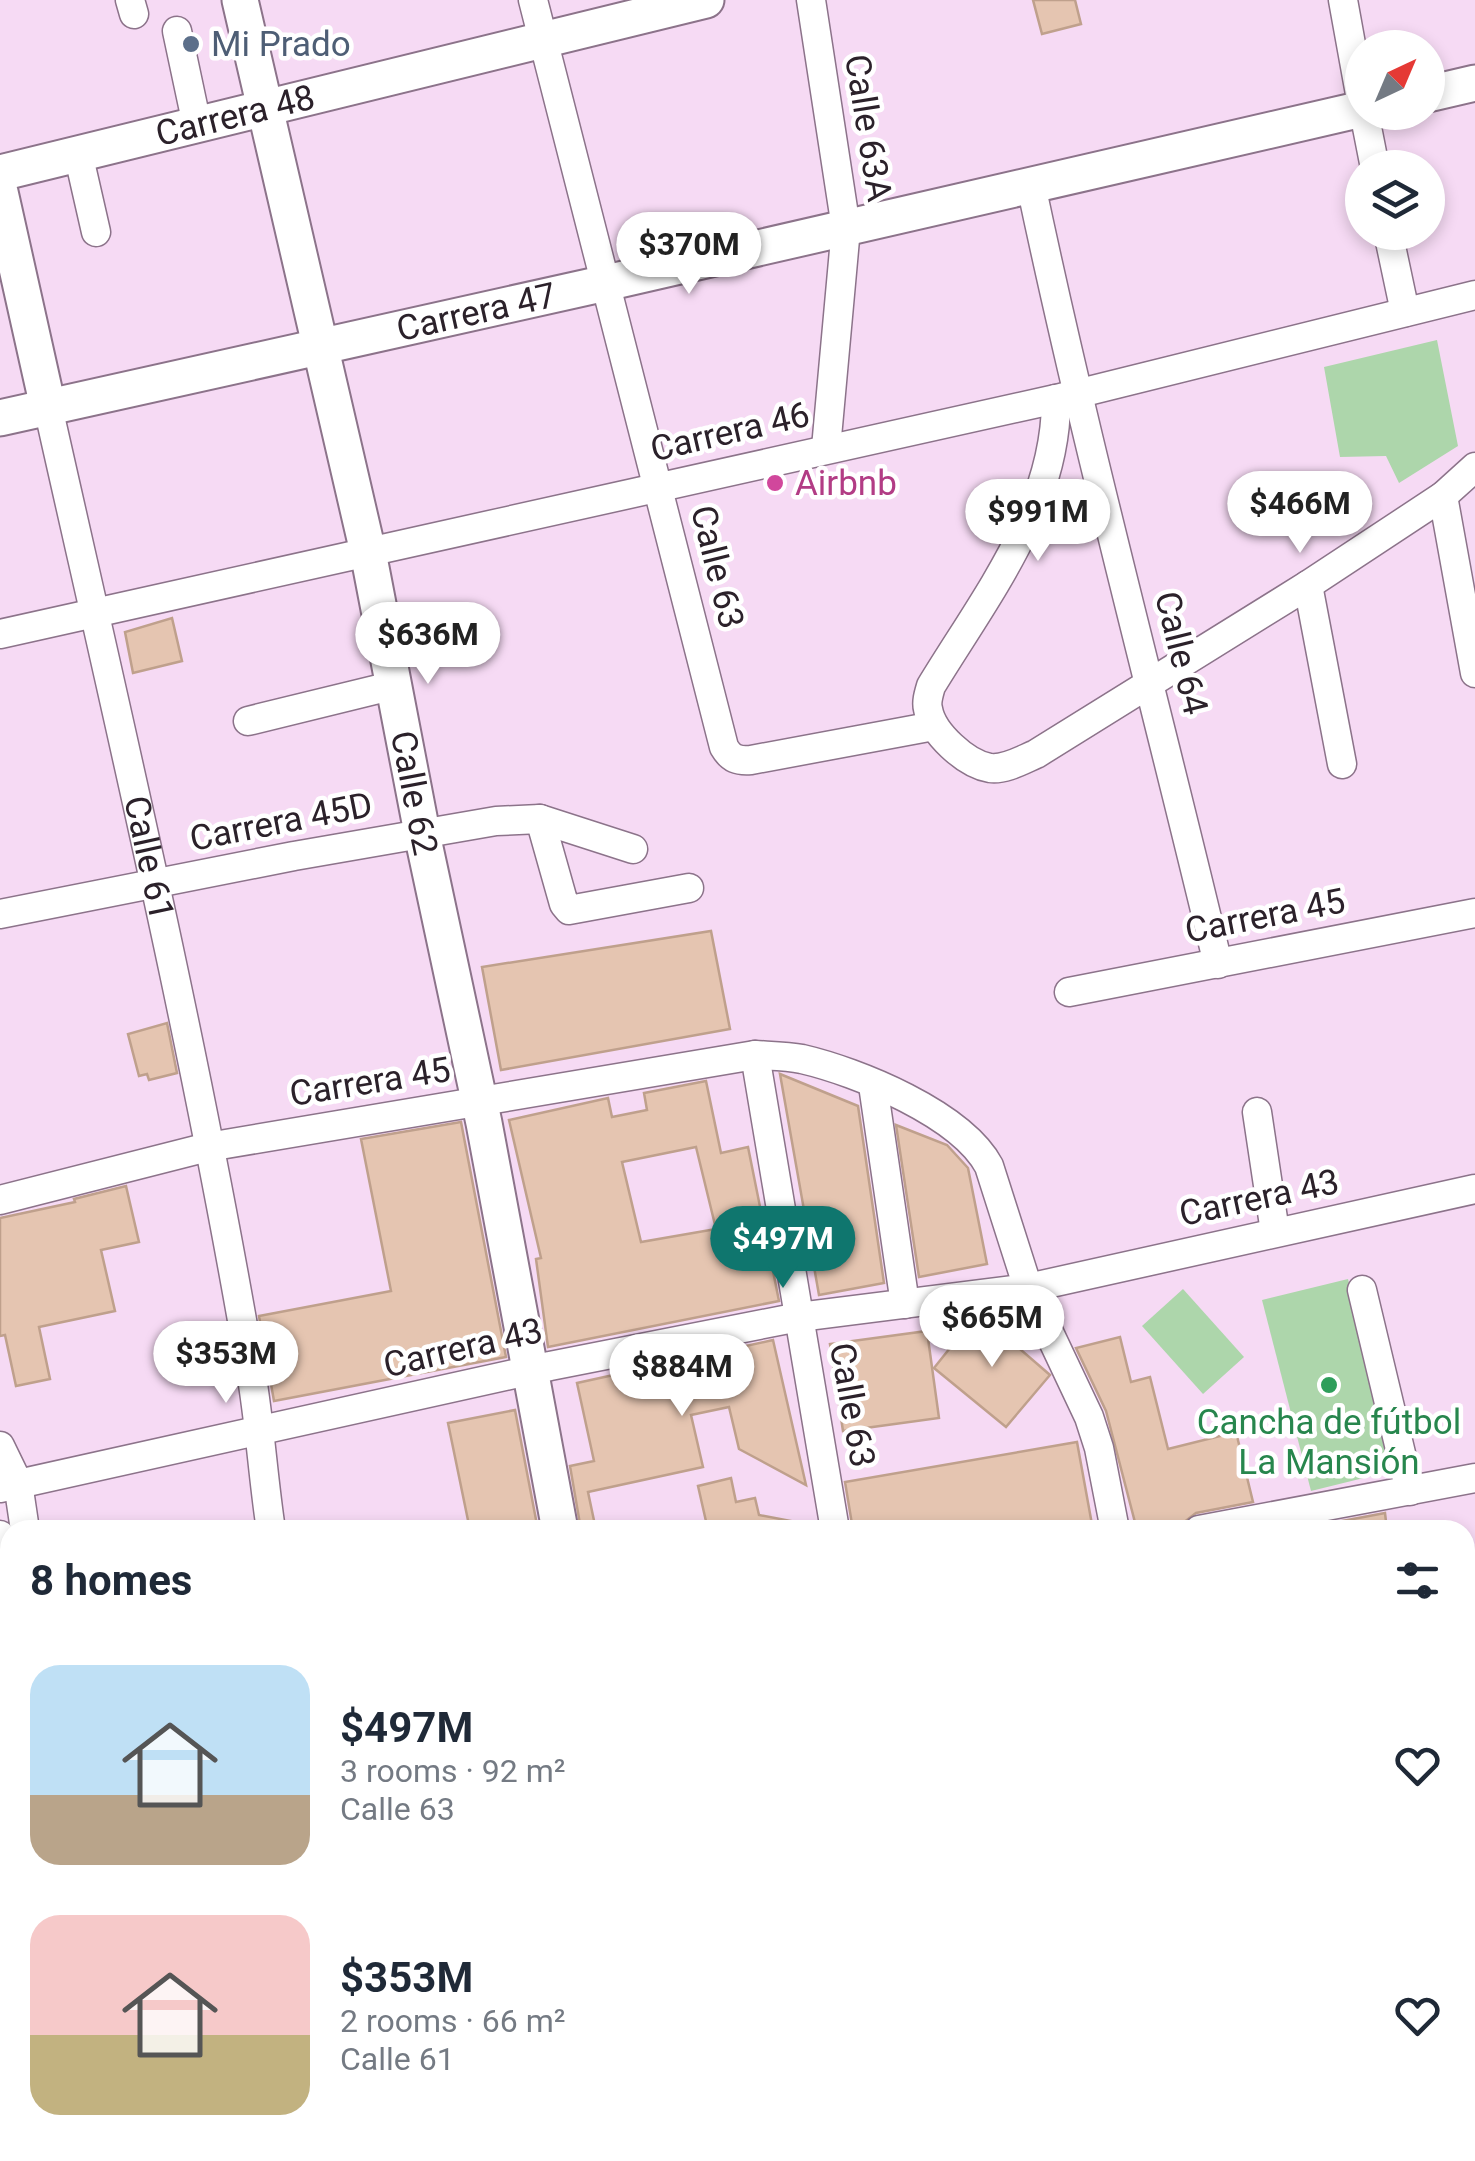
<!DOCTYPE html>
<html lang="en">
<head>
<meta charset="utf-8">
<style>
  :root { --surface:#fff; --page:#f6f6f7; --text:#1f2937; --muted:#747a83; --accent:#0f766e }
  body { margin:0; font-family:Roboto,sans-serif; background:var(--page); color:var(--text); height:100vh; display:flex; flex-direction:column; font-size:38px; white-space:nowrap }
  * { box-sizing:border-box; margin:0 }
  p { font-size:32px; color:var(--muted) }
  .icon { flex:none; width:55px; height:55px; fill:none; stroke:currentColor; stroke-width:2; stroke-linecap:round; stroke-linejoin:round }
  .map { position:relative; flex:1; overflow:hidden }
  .drawer { position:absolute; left:0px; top:1520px; width:1475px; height:642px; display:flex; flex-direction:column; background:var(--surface); border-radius:30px 30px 0 0; box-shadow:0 5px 15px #0003 }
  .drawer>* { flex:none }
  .needle { width:65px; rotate:44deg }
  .fabs { position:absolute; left:1345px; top:30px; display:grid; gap:20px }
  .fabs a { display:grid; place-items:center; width:100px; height:100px; border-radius:50%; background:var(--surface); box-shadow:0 5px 15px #0003; font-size:50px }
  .price { position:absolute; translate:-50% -85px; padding:0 22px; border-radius:35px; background:#fff; color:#222; font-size:32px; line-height:65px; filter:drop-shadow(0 2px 5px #0008) }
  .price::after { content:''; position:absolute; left:50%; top:60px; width:30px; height:22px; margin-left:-15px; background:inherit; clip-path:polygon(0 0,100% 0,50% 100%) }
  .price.current { background:var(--accent); color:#fff }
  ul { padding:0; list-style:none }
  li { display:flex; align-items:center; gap:30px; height:250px; padding:0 30px }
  li span { display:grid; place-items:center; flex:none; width:280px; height:200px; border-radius:30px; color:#555 }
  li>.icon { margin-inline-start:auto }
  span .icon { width:120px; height:120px; fill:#fffc; stroke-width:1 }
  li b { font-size:42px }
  h2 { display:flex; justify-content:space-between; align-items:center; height:120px; padding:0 30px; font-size:42px }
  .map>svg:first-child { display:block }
  .green { fill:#add6ab }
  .building { fill:#e5c5b1; stroke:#bfa08c; stroke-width:2.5; fill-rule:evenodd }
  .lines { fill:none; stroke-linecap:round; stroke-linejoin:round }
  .minor-casing { stroke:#8c738a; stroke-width:31 }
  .major-casing { stroke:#8c738a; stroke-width:39 }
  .minor { stroke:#fff; stroke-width:28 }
  .major { stroke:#fff; stroke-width:35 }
  .service-dot { fill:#5c6f8a; stroke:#fff; stroke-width:4 }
  .hotel-dot { fill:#d1479c; stroke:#fff; stroke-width:4 }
  .leisure-dot { fill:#2e9e5b; stroke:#fff; stroke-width:4 }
  .labels { text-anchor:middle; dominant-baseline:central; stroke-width:9; stroke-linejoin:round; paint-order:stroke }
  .service-label { font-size:35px; fill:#4e5e75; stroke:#fff; text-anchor:start }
  .street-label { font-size:35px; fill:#2b212a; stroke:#fff }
  .hotel-label { font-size:35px; fill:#b23c85; stroke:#fff; text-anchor:start }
  .leisure-label { font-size:35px; fill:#27864d; stroke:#fff }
</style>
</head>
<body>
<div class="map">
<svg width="1475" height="2161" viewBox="0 0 1475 2161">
  <rect width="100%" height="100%" fill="#f6daf4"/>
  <g class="green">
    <polygon points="1437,340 1458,446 1399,483 1386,456 1340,457 1324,367"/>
    <polygon points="1348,1279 1396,1470 1311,1491 1262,1300"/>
    <polygon points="1183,1289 1244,1357 1203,1394 1142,1326"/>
  </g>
  <g class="building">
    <polygon points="1033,0 1075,0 1081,24 1042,34"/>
    <polygon points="172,618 182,661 133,673 125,632"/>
    <polygon points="711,931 730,1029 501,1070 482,967"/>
    <polygon points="167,1023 177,1073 149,1080 147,1074 139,1076 128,1034"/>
    <polygon points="780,1074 858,1106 884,1283 819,1295"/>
    <path d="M706 1081 721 1153 748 1147 779 1301 548 1347 536 1259 541 1258 509 1120 608 1098 612 1117 647 1110 644 1093ZM696 1147 716 1229 641 1242 622 1162Z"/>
    <polygon points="461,1122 506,1357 274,1401 259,1316 391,1291 361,1139"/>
    <polygon points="896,1125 947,1145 968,1168 987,1264 919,1277"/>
    <polygon points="126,1186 139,1242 101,1250 115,1311 39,1327 50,1379 16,1386 5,1335 0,1336 0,1218 75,1202 74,1199"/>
    <polygon points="978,1313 1050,1375 1006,1427 934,1368"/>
    <polygon points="927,1331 939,1418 843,1431 830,1344"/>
    <polygon points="1120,1337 1131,1382 1150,1377 1168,1449 1236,1432 1253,1502 1196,1513 1183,1523 1137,1530 1106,1411 1076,1348"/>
    <polygon points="773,1340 806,1485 739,1449 729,1407 691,1415 703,1467 588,1492 596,1530 581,1530 570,1466 594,1461 577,1383"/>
    <polygon points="515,1410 538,1530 470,1530 448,1423"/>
    <polygon points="1077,1442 1093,1530 853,1530 845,1482"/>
    <polygon points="731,1478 736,1502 755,1498 759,1515 796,1522 795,1530 708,1530 698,1486"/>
    <polygon points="1385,1513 1387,1530 1327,1530 1326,1524"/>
  </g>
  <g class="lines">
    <defs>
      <g id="minor">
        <polyline points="130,0 134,14"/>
        <path d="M533 0 724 747C731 759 738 761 751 760L934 726"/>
        <polyline points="811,0 846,228 826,448"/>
        <polyline points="1343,0 1362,105"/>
        <polyline points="177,31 197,125"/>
        <polyline points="1364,112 1375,168"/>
        <polyline points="78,153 96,232"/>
        <path d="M1031 185C1086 446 1156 704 1218 964"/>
        <polyline points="1388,232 1405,312"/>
        <path d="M1056 399C1057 507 985 597 931 686 929 693 926 702 928 709 932 733 966 764 990 768 1005 770 1022 760 1036 754L1308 585 1443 496 1475 467"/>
        <path id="s1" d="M48 407C120 728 196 1048 251 1372 260 1424 263 1478 271 1530"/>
        <polyline points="1443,496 1475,673"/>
        <polyline points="1308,585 1342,764"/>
        <polyline points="0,634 1056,399 1475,295"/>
        <polyline points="248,721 395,685"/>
        <polyline points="540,819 564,904 569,910 689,888"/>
        <polyline points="0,914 294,856 496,821 540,819 633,849"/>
        <polyline points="1069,992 1475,913"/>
        <polyline points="755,1055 835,1530"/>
        <polyline points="873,1085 905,1304"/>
        <polyline points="1257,1112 1275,1232"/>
        <path d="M0 1200 208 1147 755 1055C771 1056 787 1056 802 1059 858 1072 961 1114 989 1166L1028 1288 1089 1417 1099 1448 1115 1530"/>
        <polyline points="1362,1290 1410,1491"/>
        <polyline points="0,1446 18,1483 25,1530"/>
        <polyline points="0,1488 550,1366 799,1317 1028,1288 1475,1189"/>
        <polyline points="1199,1530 1475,1478"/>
        <polyline points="0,1535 10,1582"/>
        <polyline points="0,1756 10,1754"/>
        <polyline points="1465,1761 1475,1759"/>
        <polyline points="0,2023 10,2021"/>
        <polyline points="1465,2047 1475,2045"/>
        <polyline points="254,2152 255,2161"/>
        <polyline points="377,2152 378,2161"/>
        <polyline points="1441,2152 1443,2161"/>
        <polyline points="132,2161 145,2158"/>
        <polyline points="906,2161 945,2152"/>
      </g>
      <g id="major">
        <path id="s2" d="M240 0 368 552 424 843 484 1123 560 1530"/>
        <polyline points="1428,94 1475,83"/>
        <path id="s3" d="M0 173 706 0"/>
        <polyline points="0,192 48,407"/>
        <path id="s4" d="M0 418 606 283 1362 109"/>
        <polyline points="673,2152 674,2161"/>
      </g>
    </defs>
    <use href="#minor" class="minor-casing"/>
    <use href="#major" class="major-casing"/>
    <use href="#minor" class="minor"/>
    <use href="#major" class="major"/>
  </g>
  <circle class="service-dot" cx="191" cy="44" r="10"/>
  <circle class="hotel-dot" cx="775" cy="483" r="10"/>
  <circle class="leisure-dot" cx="1329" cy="1385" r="10"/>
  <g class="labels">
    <g class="service-label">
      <text x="211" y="44">Mi Prado</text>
    </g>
    <g class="street-label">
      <text stroke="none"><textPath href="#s3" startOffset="242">Carrera 48</textPath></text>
      <text transform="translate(868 128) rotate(81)">Calle 63A</text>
      <text stroke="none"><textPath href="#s4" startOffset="488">Carrera 47</textPath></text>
      <text transform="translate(730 432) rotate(-13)">Carrera 46</text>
      <text transform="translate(717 567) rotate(76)">Calle 63</text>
      <text transform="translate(1181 653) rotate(76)">Calle 64</text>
      <text stroke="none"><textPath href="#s2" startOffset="812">Calle 62</textPath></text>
      <text transform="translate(281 822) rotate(-11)">Carrera 45D</text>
      <text stroke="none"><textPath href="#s1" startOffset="462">Calle 61</textPath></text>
      <text transform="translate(1265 916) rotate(-11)">Carrera 45</text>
      <text transform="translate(370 1082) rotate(-9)">Carrera 45</text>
      <text transform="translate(1259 1198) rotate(-12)">Carrera 43</text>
      <text transform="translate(463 1348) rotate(-13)">Carrera 43</text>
      <text transform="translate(852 1405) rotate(80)">Calle 63</text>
    </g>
    <g class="hotel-label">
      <text x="795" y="483">Airbnb</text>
    </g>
    <g class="leisure-label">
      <text x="1329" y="1422">Cancha de fútbol<tspan x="1329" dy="40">La Mansión</tspan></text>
    </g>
  </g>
</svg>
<div class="fabs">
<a><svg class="needle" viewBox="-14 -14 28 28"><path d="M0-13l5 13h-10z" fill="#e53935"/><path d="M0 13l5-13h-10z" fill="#747a83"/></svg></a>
<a><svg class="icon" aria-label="layers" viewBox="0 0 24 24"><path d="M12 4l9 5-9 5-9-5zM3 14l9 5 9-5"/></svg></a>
</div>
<b class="price" style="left:689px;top:297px">$370M</b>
<b class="price" style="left:1300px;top:556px">$466M</b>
<b class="price" style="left:1038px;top:564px">$991M</b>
<b class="price" style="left:428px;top:687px">$636M</b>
<b class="price current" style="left:783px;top:1291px">$497M</b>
<b class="price" style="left:992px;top:1370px">$665M</b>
<b class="price" style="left:226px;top:1406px">$353M</b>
<b class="price" style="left:682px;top:1419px">$884M</b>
<section class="drawer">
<h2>8 homes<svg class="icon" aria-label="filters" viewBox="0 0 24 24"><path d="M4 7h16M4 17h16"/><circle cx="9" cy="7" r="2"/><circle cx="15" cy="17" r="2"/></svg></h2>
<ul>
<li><span style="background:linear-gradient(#bfe0f5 65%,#b9a48a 0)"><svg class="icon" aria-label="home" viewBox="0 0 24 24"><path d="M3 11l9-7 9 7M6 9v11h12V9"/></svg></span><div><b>$497M</b><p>3 rooms · 92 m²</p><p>Calle 63</p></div><svg class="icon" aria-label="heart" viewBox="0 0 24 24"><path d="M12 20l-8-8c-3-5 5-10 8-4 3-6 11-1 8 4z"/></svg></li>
<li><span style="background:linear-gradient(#f6c9c9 60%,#c2b280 0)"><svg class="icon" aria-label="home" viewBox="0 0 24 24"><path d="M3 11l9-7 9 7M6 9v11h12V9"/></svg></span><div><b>$353M</b><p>2 rooms · 66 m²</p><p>Calle 61</p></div><svg class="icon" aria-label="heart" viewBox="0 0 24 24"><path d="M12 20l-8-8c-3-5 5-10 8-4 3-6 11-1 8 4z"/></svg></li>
</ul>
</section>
</div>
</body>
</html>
